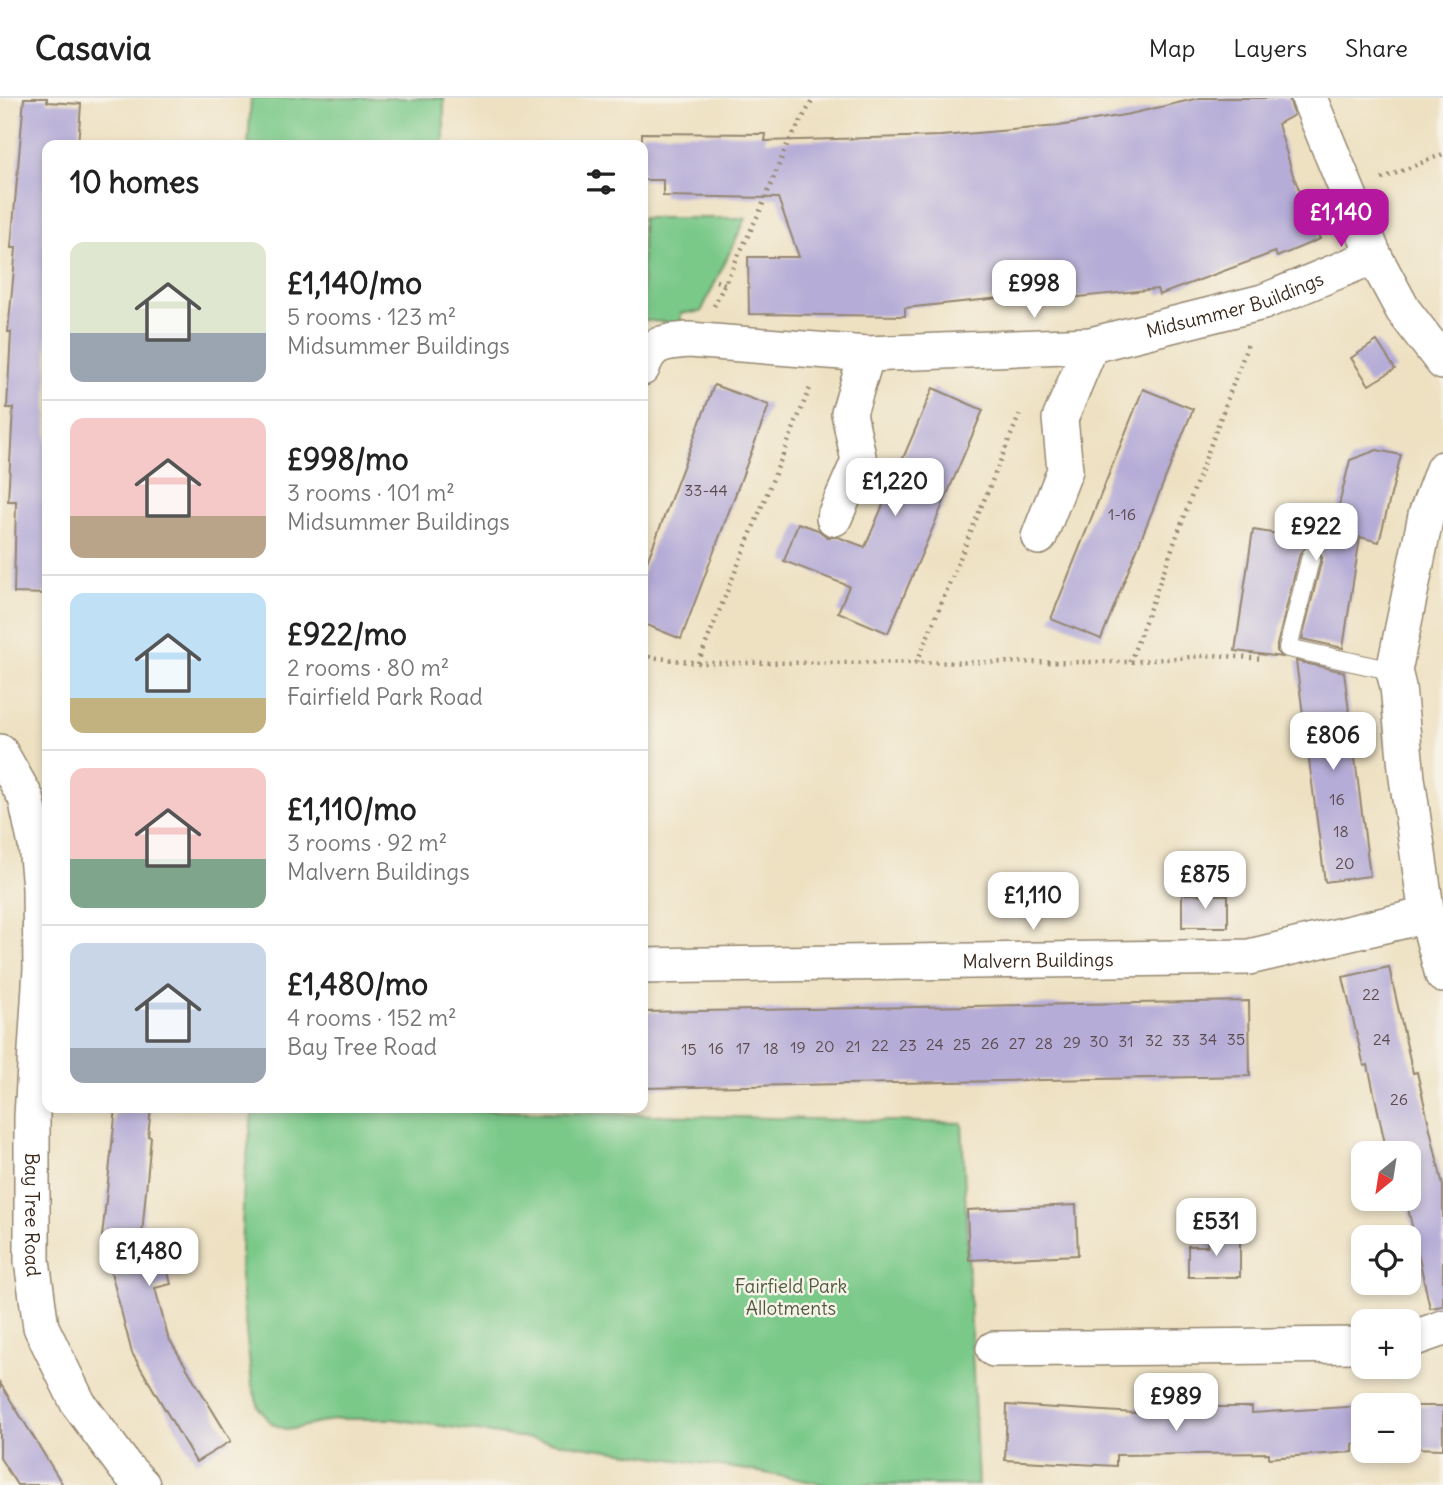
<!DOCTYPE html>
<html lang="en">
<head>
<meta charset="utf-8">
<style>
  :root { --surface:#fff; --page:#f6f6f6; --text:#222; --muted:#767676; --line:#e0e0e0; --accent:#b5179e }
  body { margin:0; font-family:Delius,sans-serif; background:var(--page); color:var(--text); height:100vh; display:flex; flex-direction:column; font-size:26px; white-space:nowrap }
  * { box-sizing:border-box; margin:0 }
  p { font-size:23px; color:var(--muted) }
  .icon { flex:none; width:38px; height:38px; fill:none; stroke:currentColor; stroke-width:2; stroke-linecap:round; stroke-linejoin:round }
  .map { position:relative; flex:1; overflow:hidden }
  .details { position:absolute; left:42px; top:42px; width:606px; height:973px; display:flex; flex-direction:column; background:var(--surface); border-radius:14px; box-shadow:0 4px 10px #0003 }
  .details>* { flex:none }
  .needle { width:46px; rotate:210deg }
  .buttons { position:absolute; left:1351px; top:1043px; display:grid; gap:14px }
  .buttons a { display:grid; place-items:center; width:70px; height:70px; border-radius:14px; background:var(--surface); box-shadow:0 4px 10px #0003; font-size:35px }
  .price { position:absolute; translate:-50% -60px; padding:0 16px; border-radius:14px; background:#fff; color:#222; font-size:23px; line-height:46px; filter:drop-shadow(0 2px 4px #0008) }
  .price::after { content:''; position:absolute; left:50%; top:42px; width:21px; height:16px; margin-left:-10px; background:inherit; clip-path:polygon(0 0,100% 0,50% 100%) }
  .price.on { background:var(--accent); color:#fff }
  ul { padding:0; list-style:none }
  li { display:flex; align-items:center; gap:21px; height:175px; padding:0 28px }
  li+li { border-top:2px solid var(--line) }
  li span { display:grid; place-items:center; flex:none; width:196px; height:140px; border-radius:14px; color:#555 }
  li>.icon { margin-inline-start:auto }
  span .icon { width:84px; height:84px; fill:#fffc; stroke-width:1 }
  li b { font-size:30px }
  h2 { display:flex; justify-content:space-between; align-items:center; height:84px; padding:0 28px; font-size:30px }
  header { display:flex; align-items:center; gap:42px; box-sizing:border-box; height:98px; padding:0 35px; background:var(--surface); border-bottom:2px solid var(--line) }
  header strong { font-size:33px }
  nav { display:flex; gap:38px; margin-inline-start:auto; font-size:24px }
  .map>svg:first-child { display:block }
  .green { fill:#7ac989; stroke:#5a7a54; stroke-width:2 }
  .building { fill:#b5acd7 }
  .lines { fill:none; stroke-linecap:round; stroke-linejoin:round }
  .lane-casing { stroke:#948670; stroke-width:20 }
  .street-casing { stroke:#948670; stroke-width:38 }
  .path { stroke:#948670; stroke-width:4.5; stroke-dasharray:2 5; stroke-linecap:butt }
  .lane { stroke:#fff; stroke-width:18 }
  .street { stroke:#fff; stroke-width:35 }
  .labels { text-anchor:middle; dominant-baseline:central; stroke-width:5; stroke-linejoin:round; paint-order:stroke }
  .number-label { font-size:16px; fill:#5a4a4c }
  .street-label { font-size:19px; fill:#3b2a1e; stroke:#f7f3e8 }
  .park-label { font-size:19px; fill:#4e5a3e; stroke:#f7f3e8 }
</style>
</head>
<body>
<header>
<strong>Casavia</strong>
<nav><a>Map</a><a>Layers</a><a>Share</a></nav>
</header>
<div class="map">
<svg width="1443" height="1387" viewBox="0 0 1443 1387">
  <rect width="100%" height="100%" fill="#f7f3e8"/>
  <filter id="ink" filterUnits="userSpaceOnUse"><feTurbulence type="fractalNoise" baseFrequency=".0143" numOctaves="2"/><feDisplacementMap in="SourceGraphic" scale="14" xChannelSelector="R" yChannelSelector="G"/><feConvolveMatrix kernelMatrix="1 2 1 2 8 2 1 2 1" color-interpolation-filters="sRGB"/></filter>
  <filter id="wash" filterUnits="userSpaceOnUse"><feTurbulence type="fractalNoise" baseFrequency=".00686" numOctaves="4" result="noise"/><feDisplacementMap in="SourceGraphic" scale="28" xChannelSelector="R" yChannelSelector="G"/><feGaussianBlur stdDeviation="1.57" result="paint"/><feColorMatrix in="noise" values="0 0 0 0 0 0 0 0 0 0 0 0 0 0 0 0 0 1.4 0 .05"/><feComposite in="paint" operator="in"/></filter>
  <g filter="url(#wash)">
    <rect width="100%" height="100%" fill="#eee1c2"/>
    <g class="green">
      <polygon points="251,0 444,0 444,47 248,47"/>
      <polygon points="642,120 746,120 701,214 681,215 681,226 642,222"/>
      <polygon points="253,1010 382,1010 962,1025 978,1387 828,1387 754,1373 393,1321 337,1321 288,1332 272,1326 259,1310 252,1287 240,1178 244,1083"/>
    </g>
    <g id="blocks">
      <g class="building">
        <polygon points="24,0 47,0 47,4 81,6 78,47 47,47 47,496 14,495 16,403 8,403 13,310 7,310 11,234 8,234 16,150 11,150"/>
        <polygon points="1199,0 1289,0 1294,17 1278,26 1293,77 1320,141 1277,159 1275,154 1159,197 1157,191 1059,201 1058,194 905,210 905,218 749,216 748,159 799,159 778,100 663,98 663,82 642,82 642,35 766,36 765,43 941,38 1059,28 1130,16"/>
        <polygon points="1377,243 1395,271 1369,287 1351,260"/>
        <polygon points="714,287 769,307 681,541 642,525 642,477"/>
        <polygon points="933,290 983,312 888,535 838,514 849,488 784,463 798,425 818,432 827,439 838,439 865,449"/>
        <polygon points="1143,291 1193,311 1101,541 1051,521"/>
        <polygon points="1377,352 1401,357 1379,444 1360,439 1343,550 1302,541 1322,460 1318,449 1309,447 1300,455 1277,547 1277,554 1282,559 1235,553 1253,432 1330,444 1350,362"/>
        <polygon points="1296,563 1344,574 1370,778 1325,784"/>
        <polygon points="1182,796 1228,797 1228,829 1182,829"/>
        <polygon points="1389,869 1413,975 1417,974 1443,1088 1443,1208 1430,1210 1406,1101 1409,1101 1409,1055 1387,1055 1368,967 1364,968 1343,879"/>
        <polygon points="1249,903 1250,978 642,990 642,914"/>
        <polygon points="116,1010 151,1010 148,1038 151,1039 140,1158 162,1152 171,1186 155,1190 168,1239 231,1343 196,1364 132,1255 102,1139"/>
        <polygon points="1076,1107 1078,1157 969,1162 967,1112"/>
        <polygon points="1208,1136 1240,1137 1240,1179 1188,1179 1188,1148 1207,1148"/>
        <polygon points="0,1285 39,1348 63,1387 17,1387 0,1360"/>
        <polygon points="1007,1307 1135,1315 1135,1309 1252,1309 1252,1315 1363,1308 1363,1345 1353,1346 1353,1354 1269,1360 1269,1355 1116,1357 1116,1368 1005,1362"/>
        <polygon points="1409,1308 1443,1308 1443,1351 1412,1350 1412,1343 1409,1343"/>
      </g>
    </g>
  </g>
  <g filter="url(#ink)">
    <use href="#blocks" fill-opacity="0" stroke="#948670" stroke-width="2"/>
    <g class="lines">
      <defs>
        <polyline id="lane" points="1311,458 1288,550 1394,573"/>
        <g id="street">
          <polyline points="1309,0 1374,158 1403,212 1443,264"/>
          <path id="s1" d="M642 270C650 244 665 244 689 242L867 256 1091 247 1263 204 1374 158"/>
          <polyline points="1443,371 1426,417 1394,573 1398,589 1407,680 1427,817 1443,877"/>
          <polyline points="834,420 859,363 849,315 867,256"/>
          <polyline points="1039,439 1065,372 1060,321 1091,247"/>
          <path id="s2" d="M0 654 26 700 36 747 40 790 41 871 32 1018V1163L41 1229 78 1305 125 1369 142 1387"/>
          <path id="s3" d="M642 868 1249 859 1427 817"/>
          <polyline points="1409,1242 1443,1230"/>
          <polyline points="994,1251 1363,1247"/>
        </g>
      </defs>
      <use href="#lane" class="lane-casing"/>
      <use href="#street" class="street-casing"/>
      <g class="path">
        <polyline points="1382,81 1443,56"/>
        <polyline points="716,183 725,186"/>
        <polyline points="714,208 760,113 787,47 814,0"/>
        <polyline points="642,558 698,565 1130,564 1213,557 1264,561"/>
        <polyline points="917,564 1021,313"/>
        <polyline points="1130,564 1248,246"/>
        <polyline points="698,565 810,290"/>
      </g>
      <use href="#lane" class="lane"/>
      <use href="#street" class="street"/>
    </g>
  </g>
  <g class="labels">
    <g class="number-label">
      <text x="706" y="392">33-44</text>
      <text x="1122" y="416">1-16</text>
      <text x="1337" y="701">16</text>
      <text x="1341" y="733">18</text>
      <text x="1345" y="765">20</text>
      <text x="1371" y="896">22</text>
      <text x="1208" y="941">34</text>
      <text x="1236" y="941">35</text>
      <text x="1382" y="941">24</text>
      <text x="1154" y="942">32</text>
      <text x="1181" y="942">33</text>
      <text x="1099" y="943">30</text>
      <text x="1126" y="943">31</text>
      <text x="1072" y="944">29</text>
      <text x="990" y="945">26</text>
      <text x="1017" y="945">27</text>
      <text x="1044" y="945">28</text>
      <text x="935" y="946">24</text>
      <text x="962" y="946">25</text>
      <text x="880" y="947">22</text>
      <text x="908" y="947">23</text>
      <text x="825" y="948">20</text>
      <text x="853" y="948">21</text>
      <text x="798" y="949">19</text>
      <text x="716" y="950">16</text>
      <text x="743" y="950">17</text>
      <text x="771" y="950">18</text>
      <text x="689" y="951">15</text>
      <text x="1399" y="1001">26</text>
    </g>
    <g class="street-label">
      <text stroke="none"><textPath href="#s1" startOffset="612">Midsummer Buildings</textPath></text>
      <text stroke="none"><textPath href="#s3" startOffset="396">Malvern Buildings</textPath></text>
      <text stroke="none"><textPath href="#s2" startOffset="471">Bay Tree Road</textPath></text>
    </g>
    <g class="park-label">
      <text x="791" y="1188">Fairfield Park<tspan x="791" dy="22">Allotments</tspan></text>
    </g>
  </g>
</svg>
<div class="buttons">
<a><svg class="needle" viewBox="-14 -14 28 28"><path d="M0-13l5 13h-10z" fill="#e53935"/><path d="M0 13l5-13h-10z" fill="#767676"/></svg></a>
<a><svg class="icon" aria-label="locate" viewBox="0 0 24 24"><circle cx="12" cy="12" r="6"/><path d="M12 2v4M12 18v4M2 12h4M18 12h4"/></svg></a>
<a>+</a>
<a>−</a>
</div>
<b class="price on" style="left:1341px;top:151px">£1,140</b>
<b class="price" style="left:1034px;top:222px">£998</b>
<b class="price" style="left:895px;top:420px">£1,220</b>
<b class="price" style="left:1316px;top:465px">£922</b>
<b class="price" style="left:1333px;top:674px">£806</b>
<b class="price" style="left:1205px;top:813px">£875</b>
<b class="price" style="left:1033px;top:834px">£1,110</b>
<b class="price" style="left:1216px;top:1160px">£531</b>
<b class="price" style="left:149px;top:1190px">£1,480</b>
<b class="price" style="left:1176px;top:1335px">£989</b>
<section class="details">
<h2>10 homes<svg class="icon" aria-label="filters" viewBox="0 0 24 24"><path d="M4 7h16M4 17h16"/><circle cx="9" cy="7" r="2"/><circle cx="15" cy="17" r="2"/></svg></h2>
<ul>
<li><span style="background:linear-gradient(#dfe7d0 65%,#9aa5b1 0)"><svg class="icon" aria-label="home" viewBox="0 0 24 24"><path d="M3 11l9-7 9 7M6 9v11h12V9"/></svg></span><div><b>£1,140/mo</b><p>5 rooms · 123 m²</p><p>Midsummer Buildings</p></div></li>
<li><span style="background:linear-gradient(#f6c9c9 70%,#b9a48a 0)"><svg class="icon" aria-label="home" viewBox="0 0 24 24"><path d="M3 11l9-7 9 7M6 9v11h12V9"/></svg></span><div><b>£998/mo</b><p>3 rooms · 101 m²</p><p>Midsummer Buildings</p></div></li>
<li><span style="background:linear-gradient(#bfe0f5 75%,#c2b280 0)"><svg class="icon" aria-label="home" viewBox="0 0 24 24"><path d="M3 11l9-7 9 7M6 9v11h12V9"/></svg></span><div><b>£922/mo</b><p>2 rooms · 80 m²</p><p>Fairfield Park Road</p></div></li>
<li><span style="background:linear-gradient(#f6c9c9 65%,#7fa58c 0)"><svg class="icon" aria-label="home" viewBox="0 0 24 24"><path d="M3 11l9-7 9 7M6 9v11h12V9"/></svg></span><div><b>£1,110/mo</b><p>3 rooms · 92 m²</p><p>Malvern Buildings</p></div></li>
<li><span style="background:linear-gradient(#c9d6e8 75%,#9aa5b1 0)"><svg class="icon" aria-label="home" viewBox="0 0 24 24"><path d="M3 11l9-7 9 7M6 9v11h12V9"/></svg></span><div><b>£1,480/mo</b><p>4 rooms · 152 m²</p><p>Bay Tree Road</p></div></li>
</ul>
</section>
</div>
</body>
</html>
